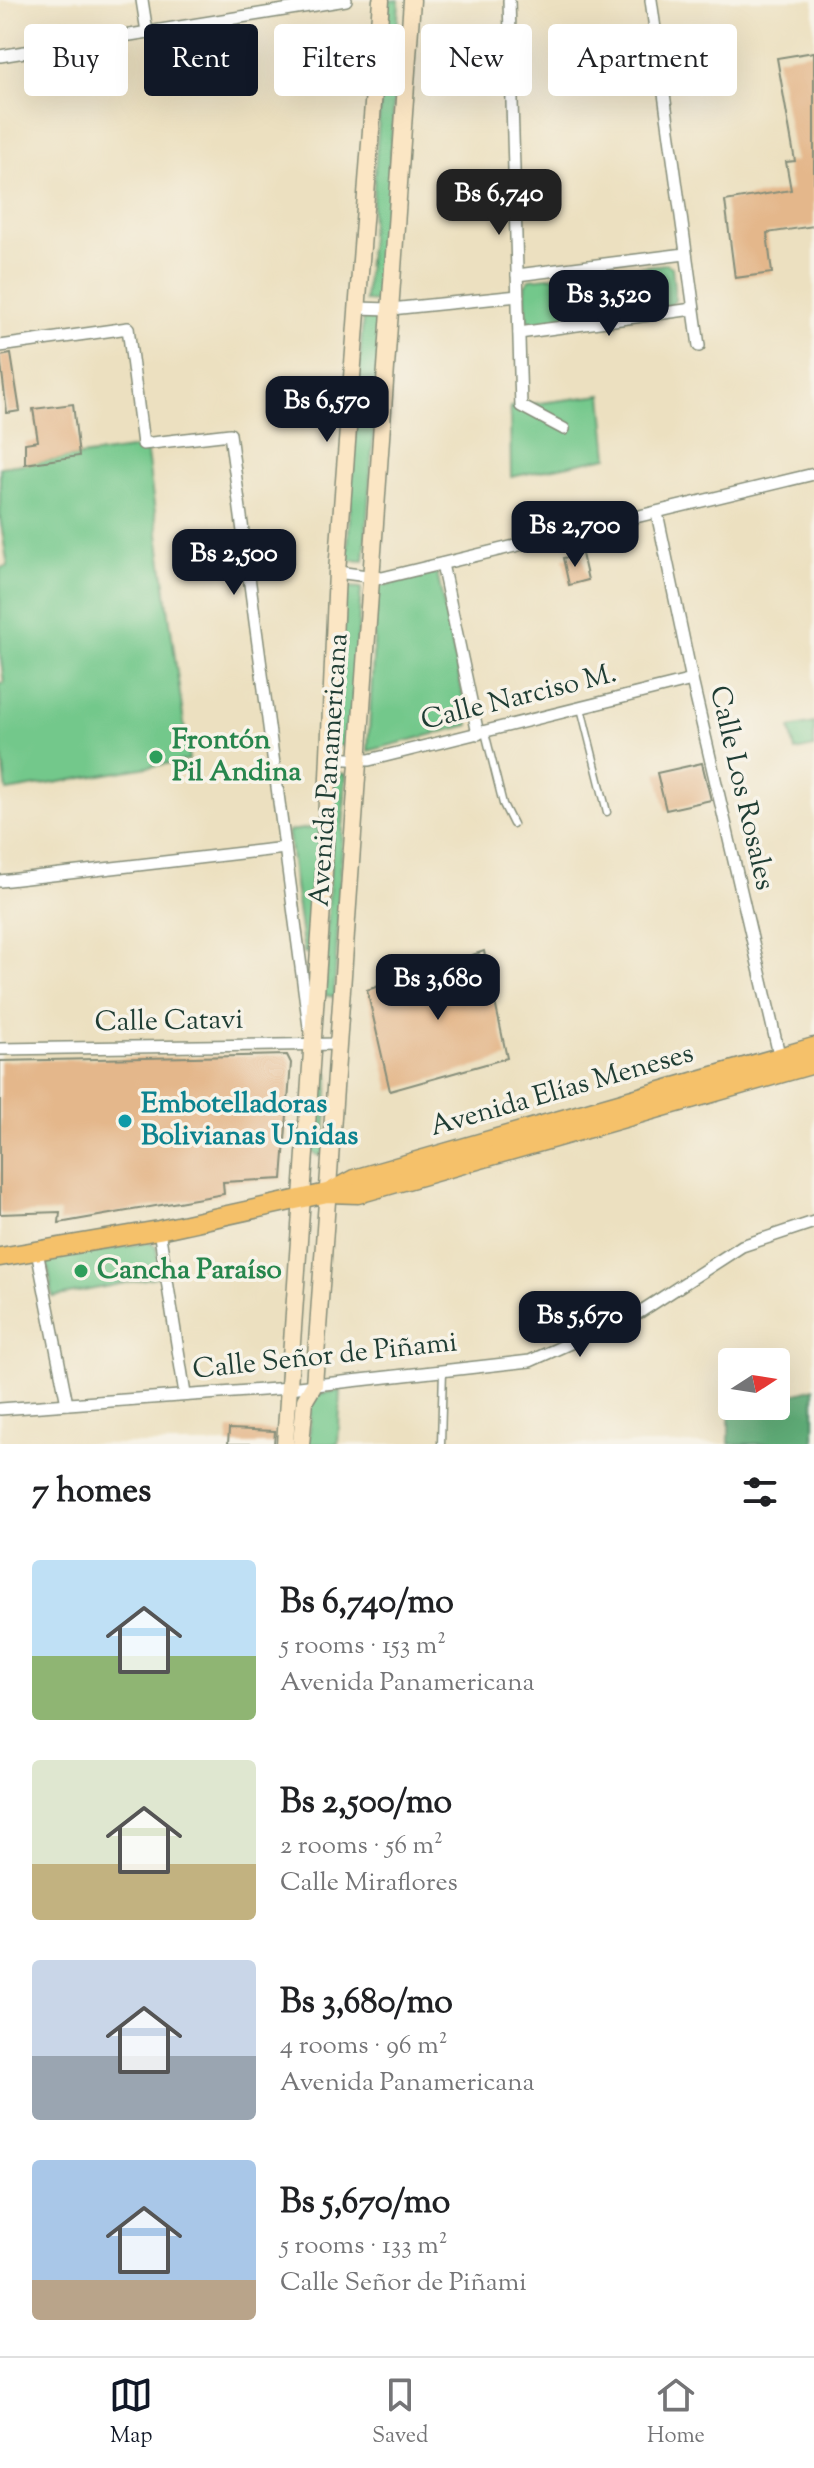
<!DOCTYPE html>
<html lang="en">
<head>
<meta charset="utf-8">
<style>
  :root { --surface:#fff; --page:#f2f2f2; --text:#202124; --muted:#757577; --line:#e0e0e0; --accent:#111827 }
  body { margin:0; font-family:"Sorts Mill Goudy",serif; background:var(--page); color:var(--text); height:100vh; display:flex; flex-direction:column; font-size:30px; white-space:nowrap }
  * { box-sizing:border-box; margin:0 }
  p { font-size:26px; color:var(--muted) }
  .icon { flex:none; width:44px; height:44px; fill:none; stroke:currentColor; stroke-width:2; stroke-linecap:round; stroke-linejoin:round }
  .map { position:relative; height:1444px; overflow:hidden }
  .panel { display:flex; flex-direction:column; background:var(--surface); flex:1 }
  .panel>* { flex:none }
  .banner { position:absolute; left:24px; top:24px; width:766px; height:72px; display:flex; gap:16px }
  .needle { width:52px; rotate:78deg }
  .buttons { position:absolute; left:718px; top:1348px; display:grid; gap:16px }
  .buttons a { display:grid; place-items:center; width:72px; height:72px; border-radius:8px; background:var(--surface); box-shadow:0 8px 32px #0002; font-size:40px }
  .price { position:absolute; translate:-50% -68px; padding:0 18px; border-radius:16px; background:var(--accent); color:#fff; font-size:26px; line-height:52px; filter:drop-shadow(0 2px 4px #0008) }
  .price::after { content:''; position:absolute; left:50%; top:48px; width:24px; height:18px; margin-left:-12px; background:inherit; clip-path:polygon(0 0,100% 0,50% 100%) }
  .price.on { background:#222; color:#fff }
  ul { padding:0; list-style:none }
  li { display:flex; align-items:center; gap:24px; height:200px; padding:0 32px }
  li span { display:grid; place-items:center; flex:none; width:224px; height:160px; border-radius:8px; color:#555 }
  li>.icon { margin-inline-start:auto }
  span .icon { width:96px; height:96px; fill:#fffc; stroke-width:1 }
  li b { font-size:34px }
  h2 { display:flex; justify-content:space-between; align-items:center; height:96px; padding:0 32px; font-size:34px }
  .chip { padding:0 28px; border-radius:8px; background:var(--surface); box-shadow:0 8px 32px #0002; font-size:28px; line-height:72px }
  .chip.on { background:var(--accent); color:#fff }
  .tabs { display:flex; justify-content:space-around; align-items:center; height:112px; border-top:2px solid var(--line); background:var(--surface); font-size:22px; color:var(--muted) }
  .tabs a { display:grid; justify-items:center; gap:4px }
  .tabs .on { color:var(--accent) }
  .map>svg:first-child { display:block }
  .green { fill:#73c88b; stroke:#498260; stroke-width:2 }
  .forest { fill:#5eac77; stroke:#3e7456; stroke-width:2 }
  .building { fill:#e4b78b }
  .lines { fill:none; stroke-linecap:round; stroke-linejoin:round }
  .service-casing { stroke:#868e7a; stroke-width:9 }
  .minor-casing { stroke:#868e7a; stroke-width:14 }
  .secondary-casing { stroke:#868e7a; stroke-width:19 }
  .primary-casing { stroke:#868e7a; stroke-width:21 }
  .service { stroke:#fff; stroke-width:6 }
  .minor { stroke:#fff; stroke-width:11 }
  .secondary { stroke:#fbe6c4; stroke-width:16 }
  .primary { stroke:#f5c16b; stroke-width:18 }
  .leisure-dot { fill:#2e9e5b; stroke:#f7f3e8; stroke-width:3 }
  .culture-dot { fill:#0f9aa8; stroke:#f7f3e8; stroke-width:3 }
  .labels { text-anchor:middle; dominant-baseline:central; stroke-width:7; stroke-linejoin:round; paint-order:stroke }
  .street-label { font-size:28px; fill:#1f3d34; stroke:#f7f3e8 }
  .leisure-label { font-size:28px; font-weight:bold; fill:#27864d; stroke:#f7f3e8; text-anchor:start }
  .culture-label { font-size:28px; font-weight:bold; fill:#0d838f; stroke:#f7f3e8; text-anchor:start }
</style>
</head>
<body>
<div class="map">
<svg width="814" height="1444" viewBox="0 0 814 1444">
  <rect width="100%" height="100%" fill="#f7f3e8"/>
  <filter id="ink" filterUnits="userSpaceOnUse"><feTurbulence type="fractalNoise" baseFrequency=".0125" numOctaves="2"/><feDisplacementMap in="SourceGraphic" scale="16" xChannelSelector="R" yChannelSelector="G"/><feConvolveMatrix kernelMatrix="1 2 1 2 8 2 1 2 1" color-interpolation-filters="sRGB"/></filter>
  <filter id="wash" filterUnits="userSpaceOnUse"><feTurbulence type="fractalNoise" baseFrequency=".006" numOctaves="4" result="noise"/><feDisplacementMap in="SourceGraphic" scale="32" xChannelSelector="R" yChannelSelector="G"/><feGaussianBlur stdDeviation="1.8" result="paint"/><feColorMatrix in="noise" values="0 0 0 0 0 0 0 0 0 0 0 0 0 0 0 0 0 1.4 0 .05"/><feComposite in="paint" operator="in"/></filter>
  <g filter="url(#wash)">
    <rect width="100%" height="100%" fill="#ece0c0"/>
    <g class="green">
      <polygon points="399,0 383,302 365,301 388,1"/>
      <polygon points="667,264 672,267 675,300 671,305 531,324 527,319 525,285 530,279"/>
      <polygon points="363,315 382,317 364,561 347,560"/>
      <polygon points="602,395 608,457 511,477 510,407"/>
      <polygon points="146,447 189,760 7,791 0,741 0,684 4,683 0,652 0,568 8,566 0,518 0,467"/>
      <polygon points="437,573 469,725 368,751 377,587"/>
      <polygon points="345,587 361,588 350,746 334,745"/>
      <polygon points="814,723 814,747 795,751 790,728"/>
      <polygon points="335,773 346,774 334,997 324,995"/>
      <polygon points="319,827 313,953 304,953 288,831"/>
      <polygon points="322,1067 329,1073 324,1153 319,1156 312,1152 319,1069"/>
      <polygon points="150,1242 156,1247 161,1276 53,1297 47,1260"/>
      <polygon points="341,1391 338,1444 309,1444 311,1404 318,1394"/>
    </g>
    <polygon class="forest" points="814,1388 814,1444 729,1444 729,1414 755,1406 776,1406 776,1399"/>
    <g id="blocks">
      <g class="building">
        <polygon points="814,52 814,226 767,233 772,273 735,278 725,201 791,190 786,162 795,161 777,58"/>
        <polygon points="11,354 20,411 7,413 0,356"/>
        <polygon points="73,404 79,456 25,464 25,443 38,441 33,409"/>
        <polygon points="582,554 588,580 569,585 563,558"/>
        <polygon points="702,763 711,800 666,810 657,773"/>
        <polygon points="484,951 507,1058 390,1091 367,990"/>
        <polygon points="287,1055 291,1063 282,1179 223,1182 224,1194 59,1223 60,1212 0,1214 0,1061"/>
        <polygon points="229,1429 275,1431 274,1444 228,1444"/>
      </g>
    </g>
  </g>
  <g filter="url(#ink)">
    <use href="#blocks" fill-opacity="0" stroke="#868e7a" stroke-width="2"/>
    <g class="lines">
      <defs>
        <g id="service">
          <polyline points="581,708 607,812"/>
          <polyline points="485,732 503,804 513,824"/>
          <polyline points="441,1444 443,1369"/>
        </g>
        <g id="minor">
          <polyline points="142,0 147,32"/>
          <polyline points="509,0 521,406 564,429"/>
          <polyline points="651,0 699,346"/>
          <polyline points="0,56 346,0"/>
          <polyline points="517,275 685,254"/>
          <polyline points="357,308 391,309 518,296"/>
          <polyline points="519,333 693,309"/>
          <polyline points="0,346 128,328 143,444 230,434 309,1027"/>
          <polyline points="657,513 692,680 781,1063"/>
          <polyline points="442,564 478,734"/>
          <polyline points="337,572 382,578 814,474"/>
          <polyline points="328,758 369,760 692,680"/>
          <polyline points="0,881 285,848"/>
          <polyline points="0,1049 339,1044"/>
          <polyline points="159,1230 185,1394"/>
          <polyline points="37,1251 67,1404"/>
          <polyline points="0,1409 289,1388 530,1361 640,1312 742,1246 814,1222"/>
        </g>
        <g id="secondary">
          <polyline points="285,1444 323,892 337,572 381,0"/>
          <polyline points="301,1444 305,1400 314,1385 412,0"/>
        </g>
        <g id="primary">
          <polyline points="330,1192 354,1179 814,1047"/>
          <polyline points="0,1257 159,1230 327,1193 358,1194 814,1064"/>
        </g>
      </defs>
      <use href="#service" class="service-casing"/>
      <use href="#minor" class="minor-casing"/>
      <use href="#secondary" class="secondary-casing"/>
      <use href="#primary" class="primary-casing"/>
      <use href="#service" class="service"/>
      <use href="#minor" class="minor"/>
      <use href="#secondary" class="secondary"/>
      <use href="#primary" class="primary"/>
    </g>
  </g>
  <g class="leisure-dot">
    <circle cx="156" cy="757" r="8"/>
    <circle cx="81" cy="1271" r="8"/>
  </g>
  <circle class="culture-dot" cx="125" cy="1121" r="8"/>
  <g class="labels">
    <g class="street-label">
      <text transform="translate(519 698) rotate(-14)">Calle Narciso M.</text>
      <text transform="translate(330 770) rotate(-86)">Avenida Panamericana</text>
      <text transform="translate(741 788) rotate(77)">Calle Los Rosales</text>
      <text transform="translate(169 1022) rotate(-1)">Calle Catavi</text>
      <text transform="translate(562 1091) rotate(-16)">Avenida Elías Meneses</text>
      <text transform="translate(325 1357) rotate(-6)">Calle Señor de Piñami</text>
    </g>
    <g class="leisure-label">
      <text x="172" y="741">Frontón<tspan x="172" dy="32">Pil Andina</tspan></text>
      <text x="97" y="1271">Cancha Paraíso</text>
    </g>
    <g class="culture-label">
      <text x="141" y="1105">Embotelladoras<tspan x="141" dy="32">Bolivianas Unidas</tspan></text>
    </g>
  </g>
</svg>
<div class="buttons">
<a><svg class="needle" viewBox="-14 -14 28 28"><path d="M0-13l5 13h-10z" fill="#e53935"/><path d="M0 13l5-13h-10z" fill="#757577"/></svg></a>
</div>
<b class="price on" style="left:499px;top:237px">Bs 6,740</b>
<b class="price" style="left:609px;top:338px">Bs 3,520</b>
<b class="price" style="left:327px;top:444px">Bs 6,570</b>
<b class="price" style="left:575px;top:569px">Bs 2,700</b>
<b class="price" style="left:234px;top:597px">Bs 2,500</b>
<b class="price" style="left:438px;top:1022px">Bs 3,680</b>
<b class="price" style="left:580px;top:1359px">Bs 5,670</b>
<div class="banner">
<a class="chip">Buy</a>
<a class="chip on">Rent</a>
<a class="chip">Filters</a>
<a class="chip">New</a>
<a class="chip">Apartment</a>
</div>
</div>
<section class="panel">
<h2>7 homes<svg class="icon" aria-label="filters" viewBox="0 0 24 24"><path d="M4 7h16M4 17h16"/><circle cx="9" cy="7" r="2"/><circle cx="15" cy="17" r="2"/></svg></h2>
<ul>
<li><span style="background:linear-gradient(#bfe0f5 60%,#8fb573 0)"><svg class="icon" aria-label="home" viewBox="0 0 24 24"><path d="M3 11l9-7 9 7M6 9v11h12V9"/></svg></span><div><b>Bs 6,740/mo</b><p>5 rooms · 153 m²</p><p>Avenida Panamericana</p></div></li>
<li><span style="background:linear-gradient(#dfe7d0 65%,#c2b280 0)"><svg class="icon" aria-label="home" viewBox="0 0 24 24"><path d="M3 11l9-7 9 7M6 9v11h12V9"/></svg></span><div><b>Bs 2,500/mo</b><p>2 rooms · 56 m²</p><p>Calle Miraflores</p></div></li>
<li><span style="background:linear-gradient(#c9d6e8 60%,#9aa5b1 0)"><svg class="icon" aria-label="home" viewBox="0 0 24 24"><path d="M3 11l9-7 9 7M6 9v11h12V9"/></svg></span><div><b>Bs 3,680/mo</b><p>4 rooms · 96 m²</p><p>Avenida Panamericana</p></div></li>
<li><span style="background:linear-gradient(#a9c7e8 75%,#b9a48a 0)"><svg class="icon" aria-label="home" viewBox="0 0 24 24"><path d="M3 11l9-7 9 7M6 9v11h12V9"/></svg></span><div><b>Bs 5,670/mo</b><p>5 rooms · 133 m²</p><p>Calle Señor de Piñami</p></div></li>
</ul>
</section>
<nav class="tabs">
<a class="on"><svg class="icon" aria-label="map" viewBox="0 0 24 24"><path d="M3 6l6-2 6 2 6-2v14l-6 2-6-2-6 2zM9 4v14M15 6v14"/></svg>Map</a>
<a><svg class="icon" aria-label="saved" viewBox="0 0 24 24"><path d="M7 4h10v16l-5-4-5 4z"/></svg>Saved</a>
<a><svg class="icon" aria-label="home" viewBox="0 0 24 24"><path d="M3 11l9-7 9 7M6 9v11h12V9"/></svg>Home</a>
</nav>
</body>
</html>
